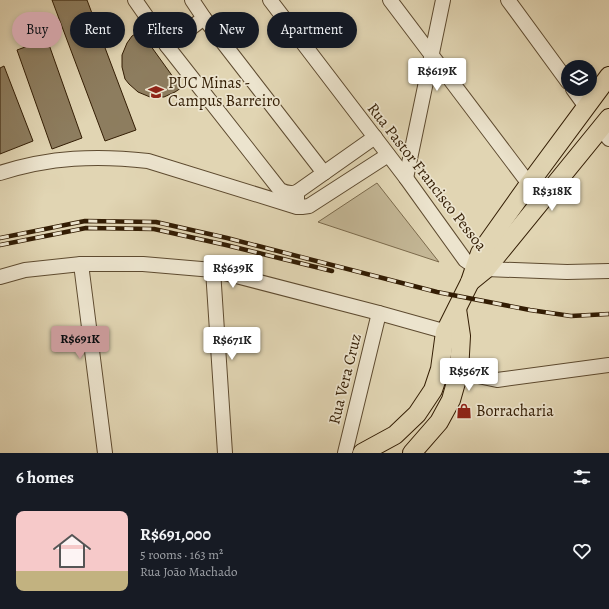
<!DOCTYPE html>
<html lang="en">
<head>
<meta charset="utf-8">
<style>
  :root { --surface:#171b24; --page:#20242c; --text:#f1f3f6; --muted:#9ea1a6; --accent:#c59692 }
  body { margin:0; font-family:Alegreya,serif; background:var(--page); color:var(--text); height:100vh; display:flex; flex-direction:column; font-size:15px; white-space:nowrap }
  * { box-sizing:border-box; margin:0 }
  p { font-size:13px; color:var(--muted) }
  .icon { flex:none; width:22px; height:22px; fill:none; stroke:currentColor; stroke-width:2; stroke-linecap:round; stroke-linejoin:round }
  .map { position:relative; height:453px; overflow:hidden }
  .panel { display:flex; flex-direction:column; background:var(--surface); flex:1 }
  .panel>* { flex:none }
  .banner { position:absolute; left:12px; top:12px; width:400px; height:36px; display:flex; gap:8px }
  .tools { position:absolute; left:561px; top:60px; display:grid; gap:8px }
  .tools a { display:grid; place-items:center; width:36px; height:36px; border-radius:50%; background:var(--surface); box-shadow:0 2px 6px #0003; font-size:20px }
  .price { position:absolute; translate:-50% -34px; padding:0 9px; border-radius:4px; background:#fff; color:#222; font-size:13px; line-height:26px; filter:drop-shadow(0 1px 2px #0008) }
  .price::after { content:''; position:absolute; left:50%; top:24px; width:12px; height:9px; margin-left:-6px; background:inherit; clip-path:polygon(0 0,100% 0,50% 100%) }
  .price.on { background:var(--accent); color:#111 }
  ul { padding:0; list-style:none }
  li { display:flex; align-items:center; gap:12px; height:100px; padding:0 16px }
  li span { display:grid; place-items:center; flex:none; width:112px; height:80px; border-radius:8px; color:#555 }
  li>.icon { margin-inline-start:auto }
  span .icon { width:48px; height:48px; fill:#fffc; stroke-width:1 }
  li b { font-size:17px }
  h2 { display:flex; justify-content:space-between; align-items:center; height:48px; padding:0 16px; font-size:17px }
  .tag { padding:0 14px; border-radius:18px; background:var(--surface); box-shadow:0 2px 6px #0003; font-size:14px; line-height:36px }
  .tag.on { background:var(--accent); color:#111 }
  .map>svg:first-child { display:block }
  .green { fill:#c3b695; stroke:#7b6a4c }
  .building { fill:#8d7d5f; stroke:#331d04 }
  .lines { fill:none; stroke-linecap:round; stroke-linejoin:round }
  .minor-casing { stroke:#5e4b30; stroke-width:16 }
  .major-casing { stroke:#331d04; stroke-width:20 }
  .minor { stroke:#ece4ce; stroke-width:14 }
  .major { stroke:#e1d5b3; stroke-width:18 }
  .rail-casing { stroke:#331d04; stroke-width:4.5 }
  .rail { stroke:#ece4ce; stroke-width:3; stroke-dasharray:9; stroke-linecap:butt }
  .labels { text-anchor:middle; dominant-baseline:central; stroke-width:3.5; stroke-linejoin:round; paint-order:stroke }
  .poi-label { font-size:16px; fill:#331d04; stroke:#ece4ce; text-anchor:start }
  .street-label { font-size:16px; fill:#331d04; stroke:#ece4ce }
</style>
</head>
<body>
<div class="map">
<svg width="609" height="453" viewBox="0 0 609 453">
  <rect width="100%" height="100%" fill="#e1d5b3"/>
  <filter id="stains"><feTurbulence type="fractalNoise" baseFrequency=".005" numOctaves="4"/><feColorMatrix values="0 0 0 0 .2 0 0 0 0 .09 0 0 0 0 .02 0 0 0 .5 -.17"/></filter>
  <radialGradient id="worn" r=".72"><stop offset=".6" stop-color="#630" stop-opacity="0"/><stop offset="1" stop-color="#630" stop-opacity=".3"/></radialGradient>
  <polygon class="green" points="377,183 439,262 318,222"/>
  <g class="building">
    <polygon points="52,0 87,0 136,130 105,141"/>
    <polygon points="140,31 181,88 175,92 164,97 150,97 138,92 129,84 125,79 122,67 122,55 127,43 132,36"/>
    <polygon points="47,39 82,138 52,149 17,50"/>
    <polygon points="4,66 33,141 0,154 0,68"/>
  </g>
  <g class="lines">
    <defs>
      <g id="minor">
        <polyline points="135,0 167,46"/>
        <polyline points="192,0 204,18"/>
        <polyline points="270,0 406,178 465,260 475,267 486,269 567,272 609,271"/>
        <polyline points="390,0 529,184"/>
        <polyline points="508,0 568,82"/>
        <polyline points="573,89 586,107"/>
        <polyline points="601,128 609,139"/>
        <path d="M0 173C50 157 97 155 148 161L297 207H302L309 206 388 155"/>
        <polyline points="406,178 443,0"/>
        <path d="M297 192C291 194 286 193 280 190L167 46 204 18 324 173"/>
        <polyline points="297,201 297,192 375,137"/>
        <polyline points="81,264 105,453"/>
        <polyline points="213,270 225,453"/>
        <polyline points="0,277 25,270 81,264 143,264 213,270 379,313 454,334"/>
        <polyline points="459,372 497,380 609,365"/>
        <polyline points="345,453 379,313"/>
      </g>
      <g id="major">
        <polyline points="470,282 486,269 609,118"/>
        <polyline points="362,453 395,435 417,414 433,390 440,369 445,332 470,282 475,267 480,253 529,184 609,76"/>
        <polyline points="412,453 439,422 451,400 459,372 461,336 457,309"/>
      </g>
    </defs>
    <use href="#minor" class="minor-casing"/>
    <use href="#major" class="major-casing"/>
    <use href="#minor" class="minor"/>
    <use href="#major" class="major"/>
    <defs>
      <g id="rail">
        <polyline points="0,238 85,221 156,222 227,238 437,292 530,310 571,316 609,314"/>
        <polyline points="0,245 86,228 154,229 226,245 332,271"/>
      </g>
    </defs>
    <use href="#rail" class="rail-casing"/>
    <use href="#rail" class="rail"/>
  </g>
  <defs>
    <symbol id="university-bare" viewBox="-9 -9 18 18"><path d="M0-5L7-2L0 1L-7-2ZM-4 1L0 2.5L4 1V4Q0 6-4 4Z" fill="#8f2418" stroke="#ece4ce" stroke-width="2.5" paint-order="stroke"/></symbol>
    <symbol id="shop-bare" viewBox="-9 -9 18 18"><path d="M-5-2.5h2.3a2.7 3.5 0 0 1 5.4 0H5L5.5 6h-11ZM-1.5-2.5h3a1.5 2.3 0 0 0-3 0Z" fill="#8f2418" stroke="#ece4ce" stroke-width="2.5" paint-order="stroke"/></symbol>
  </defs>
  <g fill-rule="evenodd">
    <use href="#university-bare" x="145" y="81" width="22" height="22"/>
    <use href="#shop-bare" x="453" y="400" width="22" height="22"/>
  </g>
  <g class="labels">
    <g class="poi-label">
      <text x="168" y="83">PUC Minas -<tspan x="168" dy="18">Campus Barreiro</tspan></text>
      <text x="476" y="411">Borracharia</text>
    </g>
    <g class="street-label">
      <text transform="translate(427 177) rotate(52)">Rua Pastor Francisco Pessoa</text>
      <text transform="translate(345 379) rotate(-76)">Rua Vera Cruz</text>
    </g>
  </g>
  <rect width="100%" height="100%" filter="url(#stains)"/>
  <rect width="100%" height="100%" fill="url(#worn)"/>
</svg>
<div class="tools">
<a><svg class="icon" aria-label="layers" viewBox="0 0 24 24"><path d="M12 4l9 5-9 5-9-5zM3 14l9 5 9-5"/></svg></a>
</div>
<b class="price" style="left:437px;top:92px">R$619K</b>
<b class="price" style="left:552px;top:212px">R$318K</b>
<b class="price" style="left:233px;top:289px">R$639K</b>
<b class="price on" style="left:80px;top:360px">R$691K</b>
<b class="price" style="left:232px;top:361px">R$671K</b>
<b class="price" style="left:469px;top:392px">R$567K</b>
<div class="banner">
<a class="tag on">Buy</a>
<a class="tag">Rent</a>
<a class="tag">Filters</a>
<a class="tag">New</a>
<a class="tag">Apartment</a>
</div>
</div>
<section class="panel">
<h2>6 homes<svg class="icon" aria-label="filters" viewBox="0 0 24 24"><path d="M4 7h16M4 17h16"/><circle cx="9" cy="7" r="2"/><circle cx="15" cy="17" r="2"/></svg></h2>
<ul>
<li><span style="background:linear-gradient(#f6c9c9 75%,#c2b280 0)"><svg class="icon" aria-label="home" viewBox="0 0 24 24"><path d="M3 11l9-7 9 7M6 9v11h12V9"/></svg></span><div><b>R$691,000</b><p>5 rooms · 163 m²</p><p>Rua João Machado</p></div><svg class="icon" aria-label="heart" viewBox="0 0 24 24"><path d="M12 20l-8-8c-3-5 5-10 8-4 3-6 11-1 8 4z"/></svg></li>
</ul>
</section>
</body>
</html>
